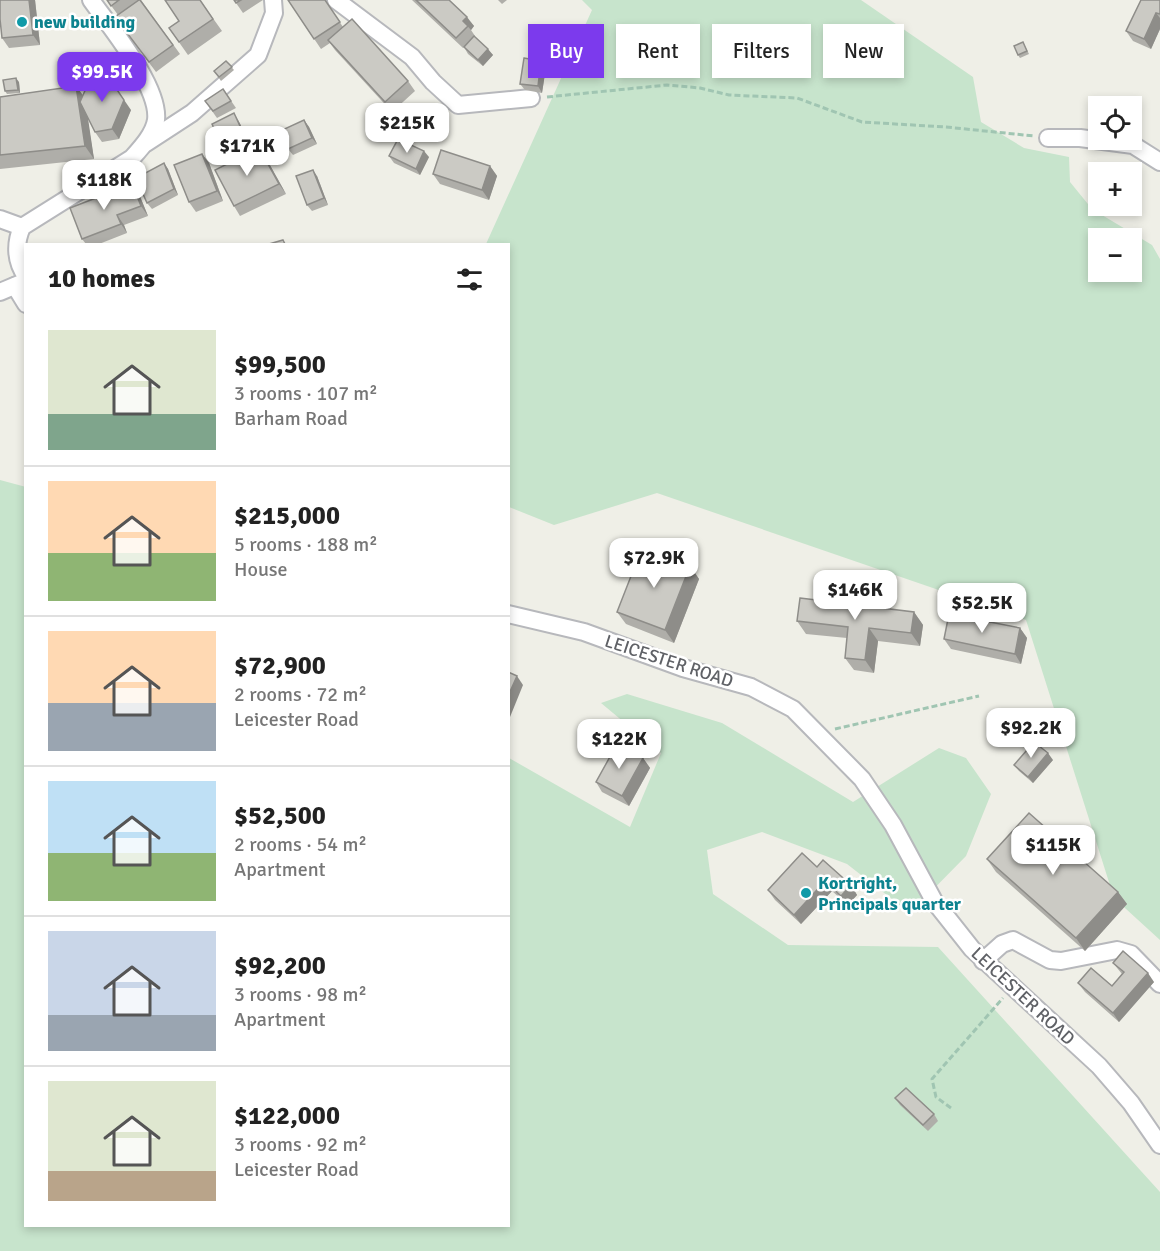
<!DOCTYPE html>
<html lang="en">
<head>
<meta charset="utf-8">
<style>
  :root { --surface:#fff; --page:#f6f6f6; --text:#222; --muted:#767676; --line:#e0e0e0; --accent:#7c3aed }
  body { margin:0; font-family:Signika,sans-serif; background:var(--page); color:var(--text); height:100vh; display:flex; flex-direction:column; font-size:22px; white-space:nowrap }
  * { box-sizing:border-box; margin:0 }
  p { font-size:20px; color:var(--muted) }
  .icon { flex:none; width:33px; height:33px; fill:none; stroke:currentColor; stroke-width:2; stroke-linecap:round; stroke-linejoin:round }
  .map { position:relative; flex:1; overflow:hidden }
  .side { position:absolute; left:24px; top:243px; width:486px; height:984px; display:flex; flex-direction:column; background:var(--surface); border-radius:0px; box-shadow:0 3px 9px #0003 }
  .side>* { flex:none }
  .guide { position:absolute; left:528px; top:24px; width:542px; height:54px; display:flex; gap:12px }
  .buttons { position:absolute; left:1088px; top:96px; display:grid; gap:12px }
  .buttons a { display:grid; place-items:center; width:54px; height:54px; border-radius:0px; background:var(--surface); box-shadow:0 3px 9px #0003; font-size:30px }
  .price { position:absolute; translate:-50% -51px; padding:0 14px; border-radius:12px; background:#fff; color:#222; font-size:20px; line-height:39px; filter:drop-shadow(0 2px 3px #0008) }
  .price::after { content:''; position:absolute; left:50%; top:36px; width:18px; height:14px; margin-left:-9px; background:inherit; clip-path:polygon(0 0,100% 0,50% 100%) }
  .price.on { background:var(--accent); color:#fff }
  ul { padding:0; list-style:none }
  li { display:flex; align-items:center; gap:18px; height:150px; padding:0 24px }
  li+li { border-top:2px solid var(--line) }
  li span { display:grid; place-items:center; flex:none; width:168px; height:120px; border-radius:0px; color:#555 }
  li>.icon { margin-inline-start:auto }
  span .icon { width:72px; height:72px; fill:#fffc; stroke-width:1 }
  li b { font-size:26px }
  h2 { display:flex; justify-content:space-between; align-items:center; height:72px; padding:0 24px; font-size:26px }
  .tag { padding:0 21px; border-radius:0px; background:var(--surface); box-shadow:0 3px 9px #0003; font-size:21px; line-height:54px }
  .tag.on { background:var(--accent); color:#fff }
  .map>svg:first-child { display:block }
  .green { fill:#c7e4cc; fill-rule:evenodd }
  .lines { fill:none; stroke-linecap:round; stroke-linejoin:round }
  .minor-casing { stroke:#b7b8bc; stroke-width:20 }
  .path { stroke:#a0c5b2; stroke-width:3; stroke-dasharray:6 3; stroke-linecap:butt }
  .minor { stroke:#fff; stroke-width:16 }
  .wall { fill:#afaea9 }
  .shaded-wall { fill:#8e8d89 }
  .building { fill:#cbcac4; stroke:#8e8d89; stroke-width:1.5 }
  .culture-dot { fill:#0f9aa8; stroke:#fff; stroke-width:2 }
  .labels { text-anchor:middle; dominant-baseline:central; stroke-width:5; stroke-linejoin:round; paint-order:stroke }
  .culture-label { font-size:18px; font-weight:bold; fill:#0d838f; stroke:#fff; text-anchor:start }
  .street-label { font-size:18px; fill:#5f6166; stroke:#fff }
</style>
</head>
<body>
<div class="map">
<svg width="1160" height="1251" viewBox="0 0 1160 1251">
  <rect width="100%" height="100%" fill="#efefe7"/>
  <g class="green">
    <path d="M582 0H861L973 77 981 122 1024 148 1069 157 1070 182 1092 209 1152 245 1160 259V940L1114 898 1026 620 657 493 554 525 509 507 508 244H486L592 10ZM1098 238H1131V272H1098Z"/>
    <polygon points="0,480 26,487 26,1226 508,1226 509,758 630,827 661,753 601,703 627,694 722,723 853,802 939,748 966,758 991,794 966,856 910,913 847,864 762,832 707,850 713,894 788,945 938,947 1160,1192 1160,1251 0,1251"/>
  </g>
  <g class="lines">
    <defs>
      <g id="minor">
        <polyline points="336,0 412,57 433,82 458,105 531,98"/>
        <polyline points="1048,138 1080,138 1133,145 1160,162"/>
        <polyline points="146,143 192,113 258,55 274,13 273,0"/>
        <polyline points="0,219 22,227"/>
        <path d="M26 276C15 261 15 243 22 227L132 158C141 148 154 134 156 120 160 87 110 27 91 0"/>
        <polyline points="15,286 26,304"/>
        <polyline points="0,292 26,281"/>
        <polyline points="508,614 584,632 683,668 751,687 793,709 862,779 893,825 934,901 972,949 1099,1066 1131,1103 1160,1145"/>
        <polyline points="983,961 1002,944 1013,940 1050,960 1061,961 1117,950 1131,954 1160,984"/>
      </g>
    </defs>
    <use href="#minor" class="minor-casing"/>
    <g class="path">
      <polyline points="547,97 667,85 700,88 729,95 797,98 862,122 946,127 1034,136"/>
      <polyline points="835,729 979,696"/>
      <polyline points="951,1108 936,1097 932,1079 1003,998"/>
    </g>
    <use href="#minor" class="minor"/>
  </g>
  <g class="wall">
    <polygon points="0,0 35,0 40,45 9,48 2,38"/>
    <polygon points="107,0 141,0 180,54 156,72 115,17 118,15"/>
    <polygon points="200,0 222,31 188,55 169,28 179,21"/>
    <polygon points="234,0 263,0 243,13"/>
    <polygon points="288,0 325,0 343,27 408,81 415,91 392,112 335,50 330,43 321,49"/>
    <polygon points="412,0 449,0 474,26 471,30 475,36 474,36 493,55 483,66 468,54 464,47 463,48"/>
    <polygon points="498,0 507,0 502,4"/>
    <polygon points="1160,0 1160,29 1151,49 1133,41 1126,31"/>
    <polygon points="1023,42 1029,54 1020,58 1018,55"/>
    <polygon points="226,61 234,70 221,81 214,71"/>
    <polygon points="541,61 546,67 542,93 525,90 520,84"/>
    <polygon points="19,82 20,93 7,94 5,91"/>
    <polygon points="76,86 83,96 131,110 119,139 102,142 95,132 87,117 94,159 0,169 0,97"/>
    <polygon points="223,89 236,108 217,118 205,101"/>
    <polygon points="238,120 249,141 227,152 222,145"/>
    <polygon points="304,120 309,127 317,144 293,155 288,149"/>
    <polygon points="202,154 209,163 223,201 196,212 189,202"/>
    <polygon points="389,156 429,157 420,175 394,163"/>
    <polygon points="266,158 286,194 240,216 234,206"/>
    <polygon points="164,163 168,169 178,195 152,209 147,203"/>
    <polygon points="490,166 497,176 489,200 440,184 433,174"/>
    <polygon points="317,176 328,205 312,211 307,205"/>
    <polygon points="132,184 139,194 148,216 124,225 127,233 99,244 86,244 82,239"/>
    <polygon points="690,566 699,579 674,643 626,624 617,612"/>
    <polygon points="914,612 923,625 920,646 878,641 874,673 854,670 845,658 847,638 806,634 797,621"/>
    <polygon points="1020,628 1027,638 1021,664 951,649 944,639"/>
    <polygon points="643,758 650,768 629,806 602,792 596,782"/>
    <polygon points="1053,760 1033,783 1019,771 1014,765"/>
    <polygon points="987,859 1118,892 1127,904 1085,951 996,872"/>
    <polygon points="817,867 851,885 857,895 848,905 832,891 801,924 775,900 768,890"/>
    <polygon points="1113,963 1154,982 1119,1022 1085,992 1078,983 1112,986 1122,974"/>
    <polygon points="895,1098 934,1114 938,1121 928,1131 900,1105"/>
  </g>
  <g class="shaded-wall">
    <polygon points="29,0 35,0 40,45 33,35"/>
    <polygon points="1156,13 1160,18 1160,29 1151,49 1144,39"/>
    <polygon points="467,17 474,26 471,30 463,21"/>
    <polygon points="488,49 493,55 483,66 478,60"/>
    <polygon points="541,61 546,67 542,93 538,86"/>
    <polygon points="107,75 131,110 119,139 112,129"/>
    <polygon points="16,78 19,82 20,93 18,90"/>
    <polygon points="76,86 85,98 94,159 85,146"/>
    <polygon points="234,113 238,120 249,141 244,135"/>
    <polygon points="304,120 309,127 317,144 312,138"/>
    <polygon points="259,148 266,158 286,194 279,184"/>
    <polygon points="424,151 429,157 420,175 416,169"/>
    <polygon points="202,154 209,163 223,201 217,191"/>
    <polygon points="164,163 168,169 178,195 174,189"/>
    <polygon points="490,166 497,176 489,200 482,190"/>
    <polygon points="313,170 317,176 328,205 324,198"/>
    <polygon points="132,184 139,194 148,216 141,206"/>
    <polygon points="117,215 124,225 127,233 121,224"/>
    <polygon points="690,566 699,579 674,643 665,630"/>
    <polygon points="914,612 923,625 920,646 911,633"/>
    <polygon points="869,628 878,641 874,673 865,660"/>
    <polygon points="1020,628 1027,638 1021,664 1015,654"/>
    <polygon points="517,676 523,685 508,722 508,696"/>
    <polygon points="1048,753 1053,760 1033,783 1028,777"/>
    <polygon points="643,758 650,768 629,806 622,796"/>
    <polygon points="825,881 832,891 801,924 794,915"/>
    <polygon points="851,885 857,895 848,905 841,896"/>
    <polygon points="1118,892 1127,904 1085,951 1076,938"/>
    <polygon points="1148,973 1154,982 1119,1022 1113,1013"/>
  </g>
  <g class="building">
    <polygon points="0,0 29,0 33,35 2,38 0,19"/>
    <polygon points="107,0 119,0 111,6"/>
    <polygon points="139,0 140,0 173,45 149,62 115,17"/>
    <polygon points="165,0 200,0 213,19 179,42 169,28 179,21"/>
    <polygon points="234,0 241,0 236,3"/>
    <polygon points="288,0 325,0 340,22 314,39"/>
    <polygon points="416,0 449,0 467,17 463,21 468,26 456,38"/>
    <polygon points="1141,0 1160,0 1160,14 1156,13 1144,39 1126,31"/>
    <polygon points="352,19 408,81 385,102 328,40"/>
    <polygon points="474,36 488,49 478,60 464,47"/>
    <polygon points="1023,42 1027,51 1018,55 1014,46"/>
    <polygon points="524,58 541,61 538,86 520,84"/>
    <polygon points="226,61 232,67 219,77 214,71"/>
    <polygon points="107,75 124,100 112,129 95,132 80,102 91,77"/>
    <polygon points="16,78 18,90 5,91 3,80"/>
    <polygon points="76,86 85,146 0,155 0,97"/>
    <polygon points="223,89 231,101 213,111 205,101"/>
    <polygon points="234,113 244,135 222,145 212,124"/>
    <polygon points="304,120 312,138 288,149 280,131"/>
    <polygon points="398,139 424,151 416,169 389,156"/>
    <polygon points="259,148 279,184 234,206 215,170"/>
    <polygon points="441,150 490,166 482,190 433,174"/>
    <polygon points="202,154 217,191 189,202 174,165"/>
    <polygon points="164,163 174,189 147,203 136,178"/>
    <polygon points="313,170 324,198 307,205 296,176"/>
    <polygon points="132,184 141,206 117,215 121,224 82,239 70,208"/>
    <polygon points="283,240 285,244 269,244"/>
    <polygon points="642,548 690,566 665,630 617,612"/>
    <polygon points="800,598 914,612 911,633 869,628 865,660 845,658 848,627 797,621"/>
    <polygon points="949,614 1020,628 1015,654 944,639"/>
    <polygon points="508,672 517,676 508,696"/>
    <polygon points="1034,742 1048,753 1028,777 1014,765"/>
    <polygon points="617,744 643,758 622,796 596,782"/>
    <polygon points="1029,813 1118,892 1076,938 987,859"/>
    <polygon points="802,853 817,867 823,860 851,885 841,896 825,881 794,915 768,890"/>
    <polygon points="1123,951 1148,973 1113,1013 1078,983 1091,968 1112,986 1124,972 1113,963"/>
    <polygon points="906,1088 934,1114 923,1125 895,1098"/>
  </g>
  <g class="culture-dot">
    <circle cx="22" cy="22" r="6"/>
    <circle cx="806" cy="893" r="6"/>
  </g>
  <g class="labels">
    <g class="culture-label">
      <text x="34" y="22">new building</text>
      <text x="818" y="883">Kortright,<tspan x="818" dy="21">Principals quarter</tspan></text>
    </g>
    <g class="street-label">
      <text transform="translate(669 661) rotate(18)">LEICESTER ROAD</text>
      <text transform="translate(1023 996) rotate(43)">LEICESTER ROAD</text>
    </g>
  </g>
</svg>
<div class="buttons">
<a><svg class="icon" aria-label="locate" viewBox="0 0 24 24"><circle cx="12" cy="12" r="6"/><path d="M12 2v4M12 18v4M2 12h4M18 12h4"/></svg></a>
<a>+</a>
<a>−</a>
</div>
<b class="price on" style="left:102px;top:103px">$99.5K</b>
<b class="price" style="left:407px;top:154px">$215K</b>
<b class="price" style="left:247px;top:177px">$171K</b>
<b class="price" style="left:104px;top:211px">$118K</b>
<b class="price" style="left:654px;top:589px">$72.9K</b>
<b class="price" style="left:855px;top:621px">$146K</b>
<b class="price" style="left:982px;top:634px">$52.5K</b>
<b class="price" style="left:1031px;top:759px">$92.2K</b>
<b class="price" style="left:619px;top:770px">$122K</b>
<b class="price" style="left:1053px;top:876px">$115K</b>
<div class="guide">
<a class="tag on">Buy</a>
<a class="tag">Rent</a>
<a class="tag">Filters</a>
<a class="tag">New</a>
</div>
<section class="side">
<h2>10 homes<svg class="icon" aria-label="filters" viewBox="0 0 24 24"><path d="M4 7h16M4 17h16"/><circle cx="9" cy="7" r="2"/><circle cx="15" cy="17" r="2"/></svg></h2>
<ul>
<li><span style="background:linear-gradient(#dfe7d0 70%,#7fa58c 0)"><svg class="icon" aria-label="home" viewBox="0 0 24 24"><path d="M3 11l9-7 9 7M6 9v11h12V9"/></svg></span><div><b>$99,500</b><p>3 rooms · 107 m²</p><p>Barham Road</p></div></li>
<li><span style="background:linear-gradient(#ffd9b3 60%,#8fb573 0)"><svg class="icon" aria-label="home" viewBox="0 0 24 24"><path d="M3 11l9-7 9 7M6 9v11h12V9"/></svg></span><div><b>$215,000</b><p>5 rooms · 188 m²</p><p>House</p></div></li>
<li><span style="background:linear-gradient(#ffd9b3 60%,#9aa5b1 0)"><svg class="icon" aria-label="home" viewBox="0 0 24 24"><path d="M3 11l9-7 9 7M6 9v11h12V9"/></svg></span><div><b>$72,900</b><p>2 rooms · 72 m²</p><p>Leicester Road</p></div></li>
<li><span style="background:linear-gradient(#bfe0f5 60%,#8fb573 0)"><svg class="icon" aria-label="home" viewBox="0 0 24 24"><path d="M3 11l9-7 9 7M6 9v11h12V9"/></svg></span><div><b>$52,500</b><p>2 rooms · 54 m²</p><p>Apartment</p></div></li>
<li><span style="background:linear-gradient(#c9d6e8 70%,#9aa5b1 0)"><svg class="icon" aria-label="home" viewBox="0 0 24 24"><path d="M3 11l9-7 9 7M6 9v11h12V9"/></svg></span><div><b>$92,200</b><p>3 rooms · 98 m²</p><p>Apartment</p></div></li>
<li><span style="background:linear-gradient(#dfe7d0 75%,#b9a48a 0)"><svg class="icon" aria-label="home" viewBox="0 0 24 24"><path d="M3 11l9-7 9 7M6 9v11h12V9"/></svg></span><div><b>$122,000</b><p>3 rooms · 92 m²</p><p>Leicester Road</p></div></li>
</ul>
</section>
</div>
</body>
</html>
